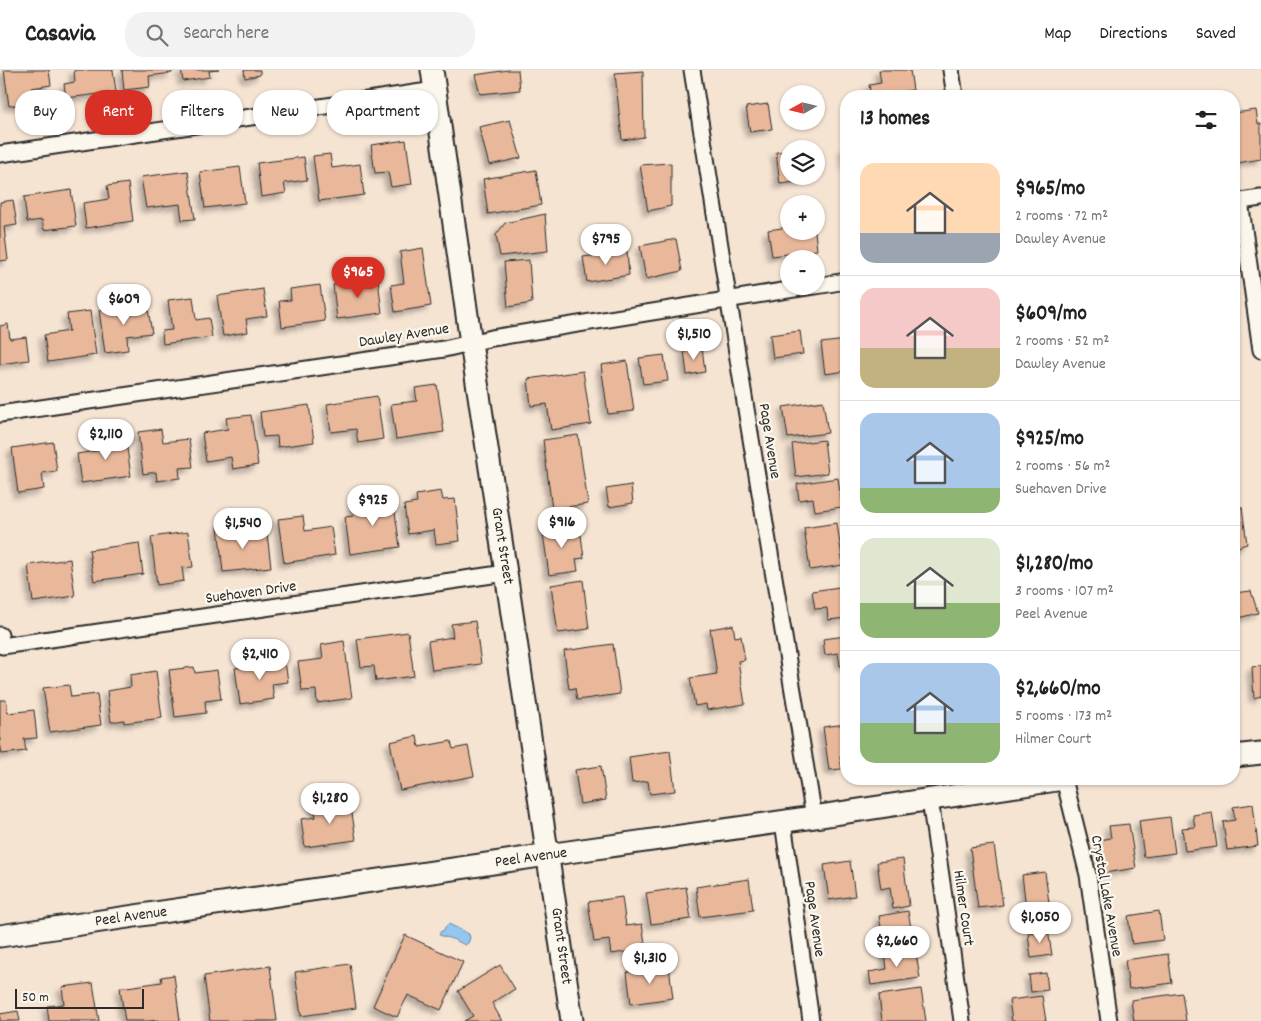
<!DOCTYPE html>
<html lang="en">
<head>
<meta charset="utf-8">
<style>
  :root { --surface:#fff; --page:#f2f2f2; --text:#222; --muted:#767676; --line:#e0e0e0; --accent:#d93025 }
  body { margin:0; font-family:Dekko,sans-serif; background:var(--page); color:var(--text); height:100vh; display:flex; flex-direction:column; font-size:19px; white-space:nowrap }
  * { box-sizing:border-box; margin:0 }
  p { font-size:16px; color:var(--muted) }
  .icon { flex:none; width:28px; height:28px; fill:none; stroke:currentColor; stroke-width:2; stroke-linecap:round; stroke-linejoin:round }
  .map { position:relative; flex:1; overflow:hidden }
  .side { position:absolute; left:840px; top:20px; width:400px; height:695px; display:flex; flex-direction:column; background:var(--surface); border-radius:20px; box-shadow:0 1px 4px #0004 }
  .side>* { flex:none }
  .guide { position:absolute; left:15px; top:20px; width:475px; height:45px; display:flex; gap:10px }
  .needle { width:32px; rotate:262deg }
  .buttons { position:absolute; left:780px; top:15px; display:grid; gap:10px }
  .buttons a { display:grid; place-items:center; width:45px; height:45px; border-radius:50%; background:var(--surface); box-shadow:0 1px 4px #0004; font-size:25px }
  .scale { position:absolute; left:15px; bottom:12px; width:129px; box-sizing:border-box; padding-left:5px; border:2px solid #2b2b2b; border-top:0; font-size:14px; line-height:18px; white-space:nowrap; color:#2b2b2b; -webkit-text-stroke:4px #fbf7ec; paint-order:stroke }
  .price { position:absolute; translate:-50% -42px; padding:0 11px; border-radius:18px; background:#fff; color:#222; font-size:16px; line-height:32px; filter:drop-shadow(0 1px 2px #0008) }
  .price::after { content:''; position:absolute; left:50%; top:30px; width:15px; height:11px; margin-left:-8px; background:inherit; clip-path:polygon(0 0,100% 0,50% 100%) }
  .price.active { background:var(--accent); color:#fff }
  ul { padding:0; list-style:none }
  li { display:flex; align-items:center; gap:15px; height:125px; padding:0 20px }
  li+li { border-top:1px solid var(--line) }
  li span { display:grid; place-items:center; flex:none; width:140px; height:100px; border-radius:15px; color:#555 }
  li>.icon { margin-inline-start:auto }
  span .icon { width:60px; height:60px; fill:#fffc; stroke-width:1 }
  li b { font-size:21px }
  h2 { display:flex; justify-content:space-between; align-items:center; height:60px; padding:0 20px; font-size:21px }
  .chip { padding:0 18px; border-radius:20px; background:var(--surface); box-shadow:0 1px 4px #0004; font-size:18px; line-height:45px }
  .chip.active { background:var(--accent); color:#fff }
  header { display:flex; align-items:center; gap:30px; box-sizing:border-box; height:70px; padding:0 25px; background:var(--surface); border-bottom:1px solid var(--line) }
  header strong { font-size:24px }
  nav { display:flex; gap:28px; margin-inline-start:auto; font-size:18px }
  .search { width:350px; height:45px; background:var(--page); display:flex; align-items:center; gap:12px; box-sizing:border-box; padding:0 18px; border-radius:20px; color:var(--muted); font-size:19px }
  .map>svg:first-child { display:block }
  .water { fill:#94c6f0; stroke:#6a88a1 }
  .building { fill:#e9b89a; stroke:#2b2b2b; filter:url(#shadow) }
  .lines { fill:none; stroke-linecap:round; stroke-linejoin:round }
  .street-casing { stroke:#2b2b2b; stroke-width:19 }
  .secondary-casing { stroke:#2b2b2b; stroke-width:25 }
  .street { stroke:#fbf7ec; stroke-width:15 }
  .secondary { stroke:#fbf7ec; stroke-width:21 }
  .labels { text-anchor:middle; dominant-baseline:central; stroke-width:4.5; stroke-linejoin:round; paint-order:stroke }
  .street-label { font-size:16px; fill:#2b2b2b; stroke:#fbf7ec }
</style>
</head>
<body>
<header>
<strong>Casavia</strong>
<div class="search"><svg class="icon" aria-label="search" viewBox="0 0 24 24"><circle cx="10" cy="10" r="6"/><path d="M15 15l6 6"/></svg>Search here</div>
<nav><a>Map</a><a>Directions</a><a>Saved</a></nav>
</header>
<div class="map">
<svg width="1261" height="951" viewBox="0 0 1261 951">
  <defs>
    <filter id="shadow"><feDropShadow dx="-4.5" dy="4.5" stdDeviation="2.5" flood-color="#0004"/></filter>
  </defs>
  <rect width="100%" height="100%" fill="#f6e4d3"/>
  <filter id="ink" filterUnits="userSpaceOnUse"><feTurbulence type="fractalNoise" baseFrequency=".02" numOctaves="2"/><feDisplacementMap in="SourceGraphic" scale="10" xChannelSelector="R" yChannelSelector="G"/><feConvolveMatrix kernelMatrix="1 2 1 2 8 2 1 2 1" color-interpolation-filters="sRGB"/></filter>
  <g filter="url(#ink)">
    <polygon class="water" points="449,854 469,864 470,868 468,873 465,875 455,870 439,865 441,861 443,861 446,856"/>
    <g class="building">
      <polygon points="4,0 49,0 51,15 32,18 35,32 9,36"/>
      <polygon points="74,0 113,0 116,22 66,28 64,14 75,12"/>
      <polygon points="122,0 172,0 172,3 149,6 150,17 124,20"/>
      <polygon points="181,0 219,0 209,1 210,7 183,11"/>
      <polygon points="244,0 260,0 260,5 245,8"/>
      <polygon points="508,0 518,0 520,20 480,24 475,5"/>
      <polygon points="879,0 910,0 913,20 884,24 884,26 871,26 869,15 881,13"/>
      <polygon points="643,1 644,67 622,70 615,3"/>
      <polygon points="768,34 772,59 750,62 746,37"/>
      <polygon points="1256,40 1258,54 1261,54 1261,89 1237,93 1234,69 1234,43"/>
      <polygon points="510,50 521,88 489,95 479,57"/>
      <polygon points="406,70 412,114 391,117 388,102 375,103 371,75"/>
      <polygon points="846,77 846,98 843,78"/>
      <polygon points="789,81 789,106 803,106 804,111 780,114 776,82"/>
      <polygon points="330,84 332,98 360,94 364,125 319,131 313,86"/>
      <polygon points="304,87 307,110 284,113 286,123 261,127 257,93"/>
      <polygon points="671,93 671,136 648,141 640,95"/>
      <polygon points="240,97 245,133 205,138 200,102"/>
      <polygon points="536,100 541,135 488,144 483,109"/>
      <polygon points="188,101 195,149 182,150 180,134 146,138 141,107"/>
      <polygon points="128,113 133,151 86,158 83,133 109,129 107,116"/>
      <polygon points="71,120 76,156 44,160 42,150 27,152 24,127"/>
      <polygon points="13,130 17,155 4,157 8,190 0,191 0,132"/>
      <polygon points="545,144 548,181 500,186 496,165 505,153"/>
      <polygon points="789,157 789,161 815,161 817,180 772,186 768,160"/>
      <polygon points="676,169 682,201 646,209 640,176"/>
      <polygon points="423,178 431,236 395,242 391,215 404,213 400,182"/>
      <polygon points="627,181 629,205 587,212 583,187"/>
      <polygon points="529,190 532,233 508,237 504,192"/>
      <polygon points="378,209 382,243 337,249 333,215"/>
      <polygon points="320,215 325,251 282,257 279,231 291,230 290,219"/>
      <polygon points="263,219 267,246 246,249 248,262 223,266 217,226"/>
      <polygon points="193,227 196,250 209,248 212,267 163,274 162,261 172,260 168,230"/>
      <polygon points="147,233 152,263 127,266 128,280 105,283 99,240"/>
      <polygon points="90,241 96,285 48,292 44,265 69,261 67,244"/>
      <polygon points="8,254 10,269 26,267 29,290 0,294 0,256"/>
      <polygon points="800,261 803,284 773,288 770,265"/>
      <polygon points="846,270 846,301 825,304 821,273"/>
      <polygon points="702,277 705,302 687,305 684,280"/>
      <polygon points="664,285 668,311 643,314 639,288"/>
      <polygon points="627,291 634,341 608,344 601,295"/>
      <polygon points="583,301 591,354 551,360 547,334 531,336 528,309"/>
      <polygon points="437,315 444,362 396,369 391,334 417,331 415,318"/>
      <polygon points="377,326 383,369 358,373 356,359 331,362 327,334"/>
      <polygon points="823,331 828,363 788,368 783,337"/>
      <polygon points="309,335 314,372 278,377 277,366 263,367 260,342"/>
      <polygon points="251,345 258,395 233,399 231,387 206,391 202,363 228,359 226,348"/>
      <polygon points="161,359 163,372 189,369 193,397 179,398 180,408 157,411 156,402 143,404 138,362"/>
      <polygon points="125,364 131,406 81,413 77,384 101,380 99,368"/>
      <polygon points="578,365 588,434 552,439 543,370"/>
      <polygon points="824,370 828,403 796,407 792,374"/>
      <polygon points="53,372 57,401 42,403 44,419 18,423 12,378"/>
      <polygon points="838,408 842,437 815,441 813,428 799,430 797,414"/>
      <polygon points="631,415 633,433 609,437 606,419"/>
      <polygon points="441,421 443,430 455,429 460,471 436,474 434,460 408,464 404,435 417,433 416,425"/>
      <polygon points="393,429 400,477 350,484 345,447 354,446 352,435"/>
      <polygon points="1234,437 1242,437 1247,474 1234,478"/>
      <polygon points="303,446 305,461 331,457 335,485 284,493 278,449"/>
      <polygon points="567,452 569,467 581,465 584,488 576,489 578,501 549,505 542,456"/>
      <polygon points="238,453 240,466 267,463 271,497 223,502 218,456"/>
      <polygon points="837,453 843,495 810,500 804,458"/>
      <polygon points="188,462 193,497 182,498 184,511 157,515 151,467"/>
      <polygon points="139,473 143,504 94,511 89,480"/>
      <polygon points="70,489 75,526 33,532 28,495"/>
      <polygon points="583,510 589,559 558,563 551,515"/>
      <polygon points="846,516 846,548 828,550 827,538 815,539 812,521"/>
      <polygon points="1251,521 1258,543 1234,549 1234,523"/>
      <polygon points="475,551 481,594 432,600 428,571 453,567 451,554"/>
      <polygon points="733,555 735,567 741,566 745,590 738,591 745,634 707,640 706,634 695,636 690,608 717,604 710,559"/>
      <polygon points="408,562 414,606 376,611 374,596 361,597 357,569"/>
      <polygon points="846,566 846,595 840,596 838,583 825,585 823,569"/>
      <polygon points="344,571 352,628 317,633 316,620 302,621 298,592 323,589 321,575"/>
      <polygon points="613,574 620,624 577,630 575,618 569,619 564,581"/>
      <polygon points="285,591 288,612 272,614 274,629 240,634 235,598"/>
      <polygon points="1261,596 1261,626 1254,628 1252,597"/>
      <polygon points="194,597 195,603 217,600 221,629 205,631 206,643 175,647 169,600"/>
      <polygon points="156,601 162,648 124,653 124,650 111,652 107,621 131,617 130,605"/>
      <polygon points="69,615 71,627 97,624 101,655 50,662 43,618"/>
      <polygon points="0,630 6,630 8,643 34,640 37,668 24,669 26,681 2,684 0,672"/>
      <polygon points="846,654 846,686 840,687 842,699 829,700 823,657"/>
      <polygon points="417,666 419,677 451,671 453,679 468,676 474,706 400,720 390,672"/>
      <polygon points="670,681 675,721 650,724 648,711 632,713 629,687"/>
      <polygon points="601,696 606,730 580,734 575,700"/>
      <polygon points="350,730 356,770 305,777 301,749 316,747 314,735"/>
      <polygon points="1253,734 1258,776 1227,780 1223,752 1235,750 1233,737"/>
      <polygon points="1212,742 1217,777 1185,781 1182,758 1195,757 1193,745"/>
      <polygon points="1170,747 1175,783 1144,787 1139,751"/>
      <polygon points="1129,754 1136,798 1104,803 1100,770 1111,768 1109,756"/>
      <polygon points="994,775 1003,835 978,838 970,778"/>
      <polygon points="903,789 909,836 893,839 890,817 881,819 877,792"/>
      <polygon points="850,791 855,826 829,830 824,795"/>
      <polygon points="1045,802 1049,833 1026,837 1022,805"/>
      <polygon points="749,809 753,840 700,847 696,817"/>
      <polygon points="686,817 691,849 651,854 646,823"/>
      <polygon points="622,827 626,856 642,854 646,879 611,884 609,870 594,872 588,832"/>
      <polygon points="908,841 911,858 882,863 879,846"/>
      <polygon points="1159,841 1163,870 1132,874 1128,846"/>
      <polygon points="1048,860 1052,885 1031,888 1028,863"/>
      <polygon points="405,865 463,892 441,940 408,925 397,947 373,936"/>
      <polygon points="915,878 920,908 871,915 869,902 887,899 885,883"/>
      <polygon points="1168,884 1172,913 1129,919 1125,890"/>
      <polygon points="350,894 356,938 301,946 295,902"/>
      <polygon points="500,895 515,919 492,933 502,951 464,951 473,946 458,921"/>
      <polygon points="270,896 277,951 210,951 204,906"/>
      <polygon points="669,897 673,928 631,934 627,902"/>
      <polygon points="1046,903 1048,920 1031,922 1029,905"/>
      <polygon points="174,905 180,951 158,951 158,950 149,951 125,951 120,918 162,912 161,907"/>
      <polygon points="93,913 99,951 49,951 47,936 64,934 62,917"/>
      <polygon points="921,919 926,951 882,951 879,925"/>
      <polygon points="1182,923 1186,951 1134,951 1131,930"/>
      <polygon points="1042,926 1046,951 1012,951 1009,930"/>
      <polygon points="18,941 20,951 0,951 0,944"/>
    </g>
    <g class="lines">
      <defs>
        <g id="street">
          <polyline points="692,0 746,339 814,747"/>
          <polyline points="951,0 955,26"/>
          <polyline points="0,84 435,20"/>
          <polyline points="1240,131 1261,280"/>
          <polyline points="1234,132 1261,128"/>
          <polyline points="816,216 846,211"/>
          <polyline points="0,344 444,279 492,268 813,216"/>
          <polyline points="0,565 2,576 506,503"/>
          <polyline points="1064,709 1088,805 1109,951"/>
          <polyline points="930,730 962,951"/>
          <polyline points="783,752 811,951"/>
        </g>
        <g id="secondary">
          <polyline points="432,0 471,273 506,503 572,951"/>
          <polyline points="1234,686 1261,683"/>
          <polyline points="0,866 547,785 814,747 1063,709"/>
        </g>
      </defs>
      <use href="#street" class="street-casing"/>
      <use href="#secondary" class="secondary-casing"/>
      <use href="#street" class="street"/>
      <use href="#secondary" class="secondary"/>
    </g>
  </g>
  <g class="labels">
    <g class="street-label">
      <text transform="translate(404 266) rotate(-9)">Dawley Avenue</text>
      <text transform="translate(769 371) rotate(81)">Page Avenue</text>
      <text transform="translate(502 476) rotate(81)">Grant Street</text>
      <text transform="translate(251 523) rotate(-8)">Suehaven Drive</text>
      <text transform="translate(531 788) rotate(-8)">Peel Avenue</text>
      <text transform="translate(1106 826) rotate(80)">Crystal Lake Avenue</text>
      <text transform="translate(963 838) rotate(82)">Hilmer Court</text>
      <text transform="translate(131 847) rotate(-8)">Peel Avenue</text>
      <text transform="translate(814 849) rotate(82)">Page Avenue</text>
      <text transform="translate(561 876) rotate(82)">Grant Street</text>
    </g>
  </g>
</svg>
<div class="buttons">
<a><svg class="needle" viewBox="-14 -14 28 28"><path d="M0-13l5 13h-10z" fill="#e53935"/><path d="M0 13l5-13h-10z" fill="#767676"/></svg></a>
<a><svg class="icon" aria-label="layers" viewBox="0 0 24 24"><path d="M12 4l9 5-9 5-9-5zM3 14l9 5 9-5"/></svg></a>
<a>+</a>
<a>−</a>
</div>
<div class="scale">50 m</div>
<b class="price" style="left:606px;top:196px">$795</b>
<b class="price active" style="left:358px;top:229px">$965</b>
<b class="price" style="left:124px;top:256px">$609</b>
<b class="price" style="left:694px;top:291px">$1,510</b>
<b class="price" style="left:106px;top:391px">$2,110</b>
<b class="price" style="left:373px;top:457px">$925</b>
<b class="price" style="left:562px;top:479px">$916</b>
<b class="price" style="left:243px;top:480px">$1,540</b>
<b class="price" style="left:260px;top:611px">$2,410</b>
<b class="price" style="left:330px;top:755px">$1,280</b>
<b class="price" style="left:1040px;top:874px">$1,050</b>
<b class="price" style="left:897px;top:898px">$2,660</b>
<b class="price" style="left:650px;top:915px">$1,310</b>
<div class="guide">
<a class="chip">Buy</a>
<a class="chip active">Rent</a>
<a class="chip">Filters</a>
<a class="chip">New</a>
<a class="chip">Apartment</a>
</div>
<section class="side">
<h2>13 homes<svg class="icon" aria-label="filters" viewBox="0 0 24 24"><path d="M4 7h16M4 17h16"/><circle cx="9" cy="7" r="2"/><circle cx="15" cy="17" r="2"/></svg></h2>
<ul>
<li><span style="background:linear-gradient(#ffd9b3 70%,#9aa5b1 0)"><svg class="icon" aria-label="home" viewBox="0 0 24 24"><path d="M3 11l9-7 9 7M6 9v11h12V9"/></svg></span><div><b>$965/mo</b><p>2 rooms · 72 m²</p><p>Dawley Avenue</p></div></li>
<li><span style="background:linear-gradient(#f6c9c9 60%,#c2b280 0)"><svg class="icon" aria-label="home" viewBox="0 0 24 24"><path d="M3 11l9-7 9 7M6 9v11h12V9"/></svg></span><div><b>$609/mo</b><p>2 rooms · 52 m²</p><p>Dawley Avenue</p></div></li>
<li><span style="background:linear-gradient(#a9c7e8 75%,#8fb573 0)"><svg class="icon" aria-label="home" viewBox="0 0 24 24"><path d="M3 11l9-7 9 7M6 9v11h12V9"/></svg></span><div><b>$925/mo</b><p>2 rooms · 56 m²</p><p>Suehaven Drive</p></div></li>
<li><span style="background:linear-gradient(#dfe7d0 65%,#8fb573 0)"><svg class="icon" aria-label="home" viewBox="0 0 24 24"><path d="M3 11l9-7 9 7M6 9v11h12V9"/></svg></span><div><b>$1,280/mo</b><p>3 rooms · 107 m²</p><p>Peel Avenue</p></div></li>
<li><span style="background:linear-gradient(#a9c7e8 60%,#8fb573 0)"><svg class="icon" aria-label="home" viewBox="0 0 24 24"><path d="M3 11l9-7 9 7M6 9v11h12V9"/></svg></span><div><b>$2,660/mo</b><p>5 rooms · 173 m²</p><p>Hilmer Court</p></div></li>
</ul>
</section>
</div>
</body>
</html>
